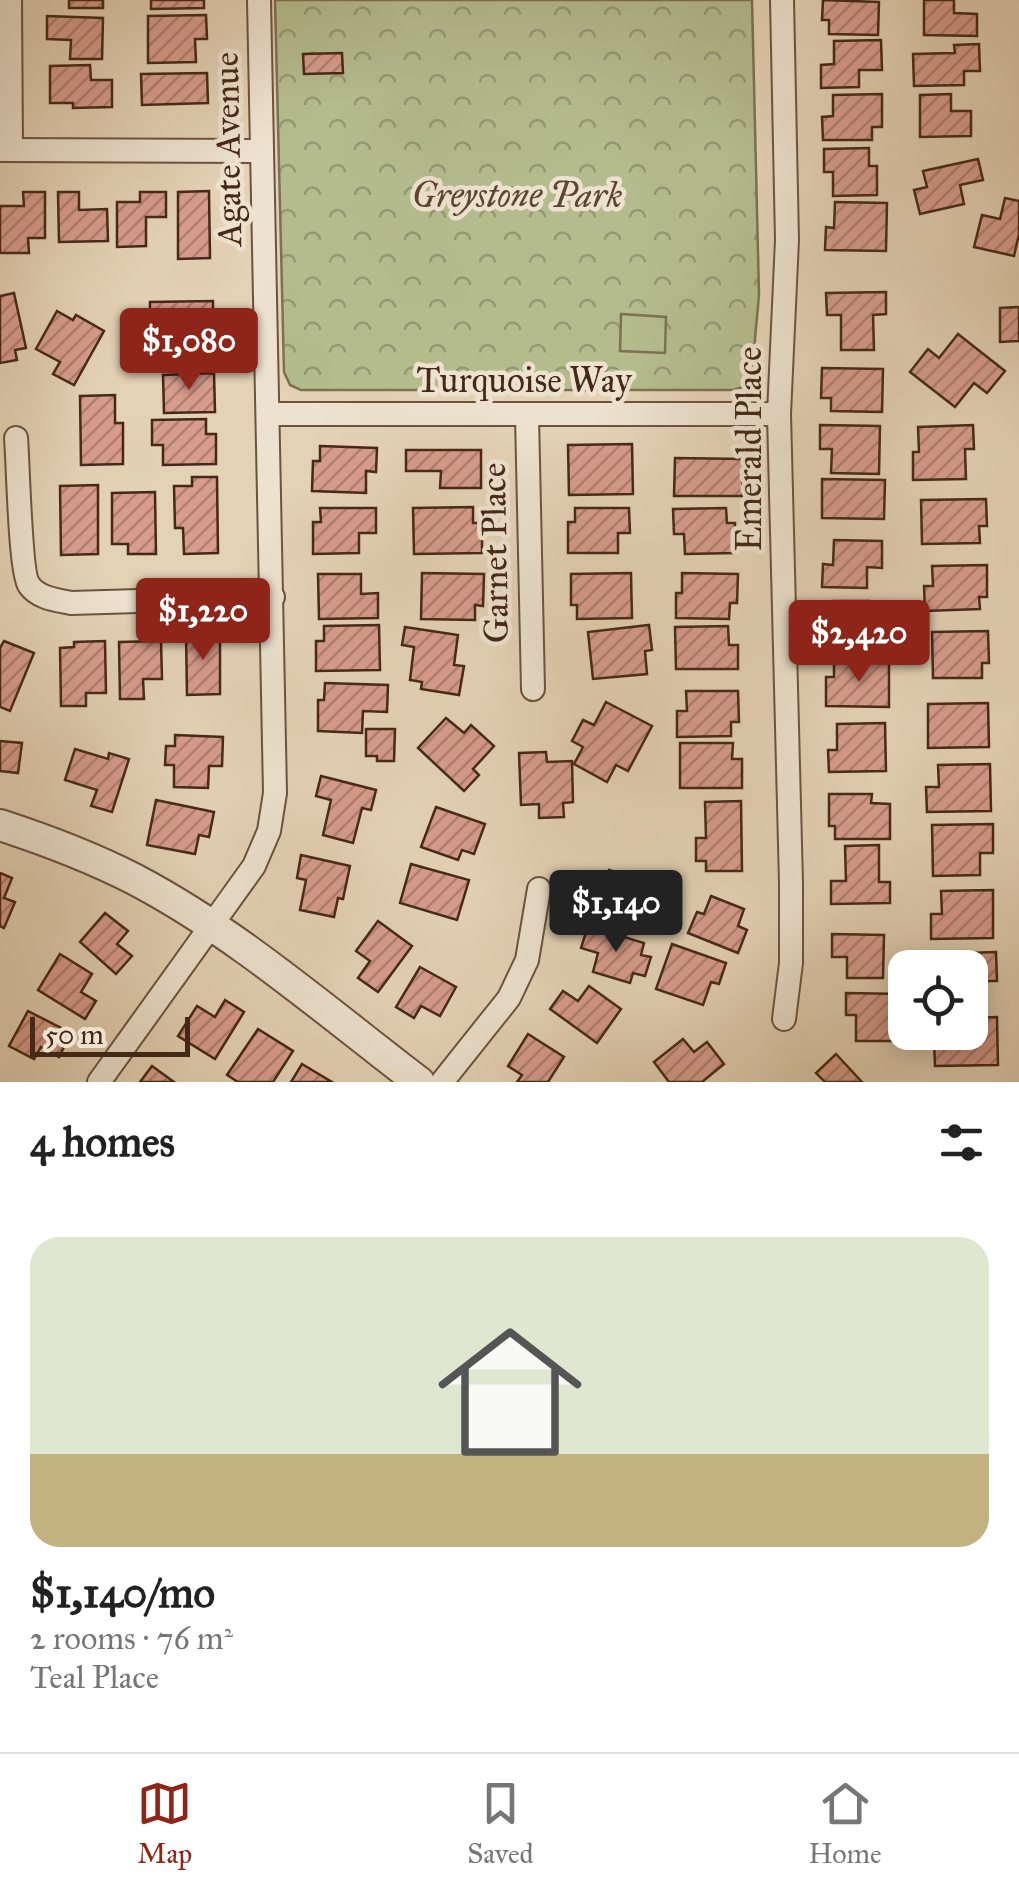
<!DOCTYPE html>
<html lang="en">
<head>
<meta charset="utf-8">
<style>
  :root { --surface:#fff; --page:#f6f6f6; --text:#222; --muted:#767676; --line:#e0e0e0; --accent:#8f2418 }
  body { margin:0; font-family:"IM FELL Great Primer",serif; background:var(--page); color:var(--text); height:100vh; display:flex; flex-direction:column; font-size:38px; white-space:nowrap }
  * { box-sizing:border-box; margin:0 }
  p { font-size:32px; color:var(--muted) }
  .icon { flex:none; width:55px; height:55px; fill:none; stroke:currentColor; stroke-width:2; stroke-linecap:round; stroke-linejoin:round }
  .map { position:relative; height:1082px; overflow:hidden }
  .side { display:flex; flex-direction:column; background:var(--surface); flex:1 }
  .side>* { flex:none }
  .buttons { position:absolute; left:888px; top:950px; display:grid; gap:20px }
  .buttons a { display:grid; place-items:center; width:100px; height:100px; border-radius:20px; background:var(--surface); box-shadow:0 5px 25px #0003; font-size:50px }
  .scale { position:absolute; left:30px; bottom:25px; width:160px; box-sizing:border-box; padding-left:10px; border:5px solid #452917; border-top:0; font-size:28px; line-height:35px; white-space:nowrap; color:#452917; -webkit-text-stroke:8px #ede2cf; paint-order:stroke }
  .price { position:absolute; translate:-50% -85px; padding:0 22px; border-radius:10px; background:var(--accent); color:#fff; font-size:32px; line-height:65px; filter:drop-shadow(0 2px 5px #0008) }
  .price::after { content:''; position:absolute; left:50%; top:60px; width:30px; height:22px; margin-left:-15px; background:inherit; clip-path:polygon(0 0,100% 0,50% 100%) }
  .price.active { background:#222; color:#fff }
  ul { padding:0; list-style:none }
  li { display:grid; align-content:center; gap:20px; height:530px; padding:0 30px }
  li+li { border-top:2px solid var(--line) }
  li span { display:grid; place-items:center; height:310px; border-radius:30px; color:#555 }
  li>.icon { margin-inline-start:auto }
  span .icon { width:180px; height:180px; fill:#fffc; stroke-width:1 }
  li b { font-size:42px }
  h2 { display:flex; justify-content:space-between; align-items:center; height:120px; padding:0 30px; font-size:42px }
  .menu { display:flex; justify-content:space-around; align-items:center; height:140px; border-top:2px solid var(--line); background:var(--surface); font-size:28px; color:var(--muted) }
  .menu a { display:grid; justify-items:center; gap:5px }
  .menu .active { color:var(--accent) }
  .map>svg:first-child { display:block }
  .park { fill:url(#park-crowns); stroke:#7c7252; stroke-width:2.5 }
  .garden { fill:#b4bc8e; stroke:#7c7252; stroke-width:2.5 }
  .building { fill:url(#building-hatch); stroke:#452917; stroke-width:2.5 }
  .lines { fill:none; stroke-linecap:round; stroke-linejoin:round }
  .minor-casing { stroke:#6d533e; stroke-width:26 }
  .tertiary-casing { stroke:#6d533e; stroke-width:34 }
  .minor { stroke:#ede2cf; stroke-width:22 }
  .tertiary { stroke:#ede2cf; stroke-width:30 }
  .labels { text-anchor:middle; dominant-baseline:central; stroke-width:9; stroke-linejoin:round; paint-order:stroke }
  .street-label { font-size:35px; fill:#452917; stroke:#ede2cf }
  .park-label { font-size:35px; font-style:italic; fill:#5b462f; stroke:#ede2cf }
</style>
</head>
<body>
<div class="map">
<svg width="1019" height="1082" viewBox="0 0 1019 1082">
  <defs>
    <pattern id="park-crowns" width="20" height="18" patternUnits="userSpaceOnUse" patternTransform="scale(2.5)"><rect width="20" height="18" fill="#b4bc8e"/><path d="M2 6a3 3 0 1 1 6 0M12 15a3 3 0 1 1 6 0" fill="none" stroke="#949973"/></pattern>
    <pattern id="building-hatch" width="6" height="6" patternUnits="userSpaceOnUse" patternTransform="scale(2.5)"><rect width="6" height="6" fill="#d79c8c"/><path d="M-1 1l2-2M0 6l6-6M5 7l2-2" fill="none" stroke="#b07f71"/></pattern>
  </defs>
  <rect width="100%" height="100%" fill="#e4d2b5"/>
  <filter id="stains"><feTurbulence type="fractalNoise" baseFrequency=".002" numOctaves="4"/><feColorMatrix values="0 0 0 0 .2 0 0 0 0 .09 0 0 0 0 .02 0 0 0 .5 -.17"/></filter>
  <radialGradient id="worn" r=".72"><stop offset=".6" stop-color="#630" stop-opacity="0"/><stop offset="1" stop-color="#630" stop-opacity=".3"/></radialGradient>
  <polygon class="park" points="275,0 752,0 759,295 752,372 746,386 733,390 301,390 290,385 284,372"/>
  <polygon class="garden" points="621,314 666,317 665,353 620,351"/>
  <g class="building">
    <rect x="69" y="0" width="34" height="8"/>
    <polygon points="151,0 204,0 204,8 151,9"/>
    <polygon points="823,0 879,2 878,35 829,34 829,20 822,20"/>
    <polygon points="924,0 954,0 954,13 977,14 977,36 924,35"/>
    <polygon points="206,15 207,39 195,39 196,62 148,63 148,16"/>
    <polygon points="47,16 103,18 102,59 70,59 71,40 47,39"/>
    <polygon points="881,40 882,70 859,70 859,87 821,88 821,65 834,64 834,41"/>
    <polygon points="979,44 980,71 964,71 964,85 914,86 913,54 955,53 954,45"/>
    <polygon points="342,53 343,73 304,74 303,54"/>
    <polygon points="90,65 91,80 112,80 112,107 73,108 73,103 50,103 50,66"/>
    <polygon points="207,73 208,103 142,105 141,74"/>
    <polygon points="882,94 882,127 872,127 872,140 823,140 822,117 833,116 833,95"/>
    <polygon points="951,94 951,111 971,111 971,136 920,137 920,95"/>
    <polygon points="869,148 869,166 877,166 877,195 833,196 833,172 824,172 824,149"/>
    <polygon points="978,159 983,180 960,185 964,204 920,214 914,190 927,187 923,171"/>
    <polygon points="209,191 210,258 178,259 178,192"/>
    <polygon points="23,192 45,192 45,238 28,238 29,253 0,253 0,206 24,206"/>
    <polygon points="58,192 79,192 79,210 107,209 108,241 59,242"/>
    <polygon points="140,192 166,192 166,217 146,217 146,246 117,247 117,202 140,202"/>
    <polygon points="1005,198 1019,201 1019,234 1014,256 974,247 982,215 1000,219"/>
    <polygon points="835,202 887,203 886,251 825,250 826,227 834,228"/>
    <polygon points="886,292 886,314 873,315 874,350 841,350 841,315 827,315 826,293"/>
    <polygon points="14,293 26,348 15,350 17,360 0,363 0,296"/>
    <polygon points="213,301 213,330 201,331 202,354 162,354 161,326 150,326 150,302"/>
    <polygon points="1019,307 1019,341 1000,342 1000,308"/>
    <polygon points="57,311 73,320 76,315 104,331 74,385 53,374 60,362 36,349"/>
    <polygon points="958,334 1005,371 987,393 974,383 955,407 910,372 928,349 939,358"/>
    <polygon points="822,368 883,369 882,412 831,411 831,398 821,398"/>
    <polygon points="214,373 215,412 164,413 163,375"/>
    <polygon points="115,395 115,423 123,423 123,464 81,465 80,396"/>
    <polygon points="206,419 206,434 216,434 216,464 163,465 163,445 152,445 152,420"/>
    <polygon points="820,425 880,426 879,474 831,473 832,449 820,449"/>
    <polygon points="973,425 974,449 965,449 966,479 913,480 913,452 919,452 918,427"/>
    <polygon points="632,444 633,494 569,495 568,445"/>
    <polygon points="320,446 377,448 376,472 366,471 366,493 312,491 313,461 320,461"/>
    <polygon points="406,450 481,450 481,488 440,488 441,471 406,471"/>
    <polygon points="675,458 743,459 742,496 674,496"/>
    <polygon points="192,477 217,477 218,553 184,554 183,528 175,528 174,486 192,486"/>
    <polygon points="822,479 885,480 884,519 822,518"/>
    <polygon points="98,485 98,554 61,555 60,486"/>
    <polygon points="155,492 156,554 128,554 128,544 112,544 112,493"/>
    <polygon points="986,499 987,526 979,526 980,543 922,544 921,500"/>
    <polygon points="473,507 473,523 482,523 482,553 414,554 413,508"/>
    <polygon points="320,508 376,508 376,533 359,533 359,553 313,554 313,522 321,522"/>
    <polygon points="575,508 629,508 630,533 618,533 618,553 568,553 568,522 575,522"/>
    <polygon points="726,508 727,523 735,523 735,553 685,554 684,534 674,534 673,509"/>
    <polygon points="834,540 882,541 882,568 867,567 867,588 822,587 823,564 833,565"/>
    <polygon points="987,565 987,597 979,597 980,609 925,611 924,586 933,586 932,566"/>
    <polygon points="422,573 484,574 483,606 475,605 475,620 421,619"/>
    <polygon points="631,573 632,618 577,619 577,605 571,605 571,574"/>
    <polygon points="682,573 738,574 737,603 730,603 729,619 676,618 676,593 682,593"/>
    <polygon points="318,574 361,574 361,594 378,593 378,618 319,619"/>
    <polygon points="834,601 869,601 870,643 824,644 824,615 835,615"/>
    <polygon points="379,625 380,670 316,671 316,641 324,641 324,626"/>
    <polygon points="649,625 652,650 645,651 647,674 593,679 588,632"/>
    <polygon points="728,626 729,645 738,645 738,669 676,669 675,627"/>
    <polygon points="405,627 458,635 454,665 464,666 459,695 421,689 422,682 410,680 414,647 402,645"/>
    <polygon points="988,631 989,663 982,663 982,678 933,678 932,632"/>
    <polygon points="186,632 220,632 220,694 187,695"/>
    <polygon points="4,641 34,653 10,711 0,707 0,648"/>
    <polygon points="105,641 106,693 86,693 86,706 61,706 60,648 74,647 74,642"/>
    <polygon points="161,641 162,679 143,679 144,699 120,699 119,642"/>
    <polygon points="834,662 889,662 889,707 826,706 826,677 834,677"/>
    <polygon points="325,683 388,685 387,712 363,711 362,733 318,731 318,700 324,700"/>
    <polygon points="686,691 738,691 739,722 731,722 731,736 677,737 677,711 687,711"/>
    <polygon points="606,702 652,726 628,771 616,765 607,782 574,764 583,747 572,741 583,720 594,725"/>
    <polygon points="988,703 989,747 928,748 928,704"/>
    <polygon points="446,718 464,733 471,725 494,746 473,769 479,775 464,791 418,748"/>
    <polygon points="885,723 886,771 829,772 828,750 837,750 837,724"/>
    <polygon points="366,729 395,729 394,761 377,761 377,756 366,756"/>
    <polygon points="175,735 223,737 222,766 209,766 208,788 174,787 174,765 165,765 166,746 175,746"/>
    <polygon points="0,741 22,743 18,773 0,771"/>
    <polygon points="680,743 733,743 732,759 742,759 742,788 680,788"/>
    <polygon points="75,749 108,759 109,753 129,759 112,812 91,806 97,790 65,780"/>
    <polygon points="546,752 547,762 572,761 573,802 563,803 564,817 539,818 539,804 521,805 519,753"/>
    <polygon points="990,764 991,811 927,812 926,787 939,787 938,765"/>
    <polygon points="321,776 376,790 371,810 362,808 353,843 323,835 331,800 316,796"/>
    <polygon points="829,794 872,794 871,803 890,804 890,839 835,839 835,826 829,826"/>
    <polygon points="156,800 214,812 209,837 199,835 195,854 147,845"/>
    <polygon points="741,801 742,871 706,871 706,861 696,861 696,838 706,838 705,802"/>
    <polygon points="436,807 485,824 474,854 462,850 458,860 421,847"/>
    <polygon points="993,824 993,853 980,853 980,875 933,876 932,825"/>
    <polygon points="879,845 879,882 890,882 890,903 831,904 831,881 846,881 845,846"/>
    <polygon points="301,855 350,866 343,899 338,898 334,917 300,910 306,880 297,878"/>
    <polygon points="411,864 469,880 457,920 400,903"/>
    <polygon points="609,870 657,885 644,925 617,917 623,897 603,891"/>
    <polygon points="0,873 12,878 4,898 15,902 4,928 0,926"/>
    <polygon points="993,890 993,938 931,939 931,914 942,914 941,891"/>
    <polygon points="711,896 744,909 738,926 747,930 738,953 688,933 697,912 704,914"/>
    <polygon points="105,913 128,931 117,944 132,956 116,974 80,942"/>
    <polygon points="378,921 412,946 378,992 358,978 370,961 356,951"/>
    <polygon points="588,926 644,943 641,955 651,957 645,976 633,973 630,983 593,972 598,953 581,948"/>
    <polygon points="832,934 884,935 883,978 847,978 847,957 832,957"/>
    <polygon points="672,944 726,963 719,984 711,982 703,1005 656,989"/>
    <polygon points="996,952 997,981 982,981 982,1002 970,1002 970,968 934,968 934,954"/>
    <polygon points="60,954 92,974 81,992 96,1001 85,1019 38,990"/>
    <polygon points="420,967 456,987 440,1016 421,1006 414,1018 396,1007"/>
    <polygon points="589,986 621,1009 597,1043 550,1009 563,991 578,1001"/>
    <polygon points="846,993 903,994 902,1041 856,1041 856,1015 846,1015"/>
    <polygon points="225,1000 244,1012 215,1059 178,1036 197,1006 215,1017"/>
    <polygon points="28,1011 71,1033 59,1057 41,1047 34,1059 9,1046"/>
    <polygon points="997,1017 998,1065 935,1066 934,1041 946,1041 946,1032 970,1032 970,1018"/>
    <polygon points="258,1029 293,1051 273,1082 238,1082 227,1075"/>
    <polygon points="528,1034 564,1057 548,1082 517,1082 522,1075 508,1066"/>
    <polygon points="683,1039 694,1052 707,1042 724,1064 702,1082 669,1082 654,1062"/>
    <polygon points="836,1054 862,1082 825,1082 816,1073"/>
    <polygon points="302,1064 332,1082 291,1082"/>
    <polygon points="152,1066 174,1082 140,1082"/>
  </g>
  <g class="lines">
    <defs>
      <g id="minor">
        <polyline points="10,0 11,150"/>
        <polyline points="782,0 787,240 779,414 791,883 791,963 784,1019"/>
        <polyline points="0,150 262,151"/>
        <polyline points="270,414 779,414"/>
        <polyline points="527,416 533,689"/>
        <path d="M16 438C18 461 20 573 29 585 38 598 56 600 71 603L273 597"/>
        <polyline points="99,1082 254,866 269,831 275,793 259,0"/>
        <polyline points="442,1082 509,998 527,960 539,889"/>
      </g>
      <path id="tertiary" d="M0 825C46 840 91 857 134 879 237 933 327 1012 419 1082"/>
    </defs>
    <use href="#minor" class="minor-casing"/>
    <use href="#tertiary" class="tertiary-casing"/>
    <use href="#minor" class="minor"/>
    <use href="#tertiary" class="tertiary"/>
  </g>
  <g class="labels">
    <g class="street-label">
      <text transform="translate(228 149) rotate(-91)">Agate Avenue</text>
      <text x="524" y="380">Turquoise Way</text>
      <text transform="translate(749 449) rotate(-90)">Emerald Place</text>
      <text transform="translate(495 553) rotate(-91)">Garnet Place</text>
    </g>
    <g class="park-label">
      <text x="517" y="195">Greystone Park</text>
    </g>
  </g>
  <rect width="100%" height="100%" filter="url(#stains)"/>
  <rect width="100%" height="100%" fill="url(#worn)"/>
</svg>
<div class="buttons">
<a><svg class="icon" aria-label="locate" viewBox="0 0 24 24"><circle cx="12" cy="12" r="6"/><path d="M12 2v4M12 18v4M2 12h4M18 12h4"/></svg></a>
</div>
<div class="scale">50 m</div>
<b class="price" style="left:189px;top:393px">$1,080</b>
<b class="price" style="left:203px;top:663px">$1,220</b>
<b class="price" style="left:859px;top:685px">$2,420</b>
<b class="price active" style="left:616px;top:955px">$1,140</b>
</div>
<section class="side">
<h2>4 homes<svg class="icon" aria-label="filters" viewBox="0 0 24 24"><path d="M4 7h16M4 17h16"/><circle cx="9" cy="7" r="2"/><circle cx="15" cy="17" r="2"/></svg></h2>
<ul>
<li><span style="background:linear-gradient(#dfe7d0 70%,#c2b280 0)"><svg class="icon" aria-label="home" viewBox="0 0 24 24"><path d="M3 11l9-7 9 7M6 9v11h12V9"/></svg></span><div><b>$1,140/mo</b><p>2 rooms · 76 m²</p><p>Teal Place</p></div></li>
</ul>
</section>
<nav class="menu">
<a class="active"><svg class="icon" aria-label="map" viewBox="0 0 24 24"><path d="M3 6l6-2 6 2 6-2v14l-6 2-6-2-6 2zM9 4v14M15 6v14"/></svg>Map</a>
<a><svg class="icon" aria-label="saved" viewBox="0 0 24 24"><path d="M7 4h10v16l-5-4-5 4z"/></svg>Saved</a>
<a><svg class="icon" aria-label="home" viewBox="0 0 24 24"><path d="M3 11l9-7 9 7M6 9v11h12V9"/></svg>Home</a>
</nav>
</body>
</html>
